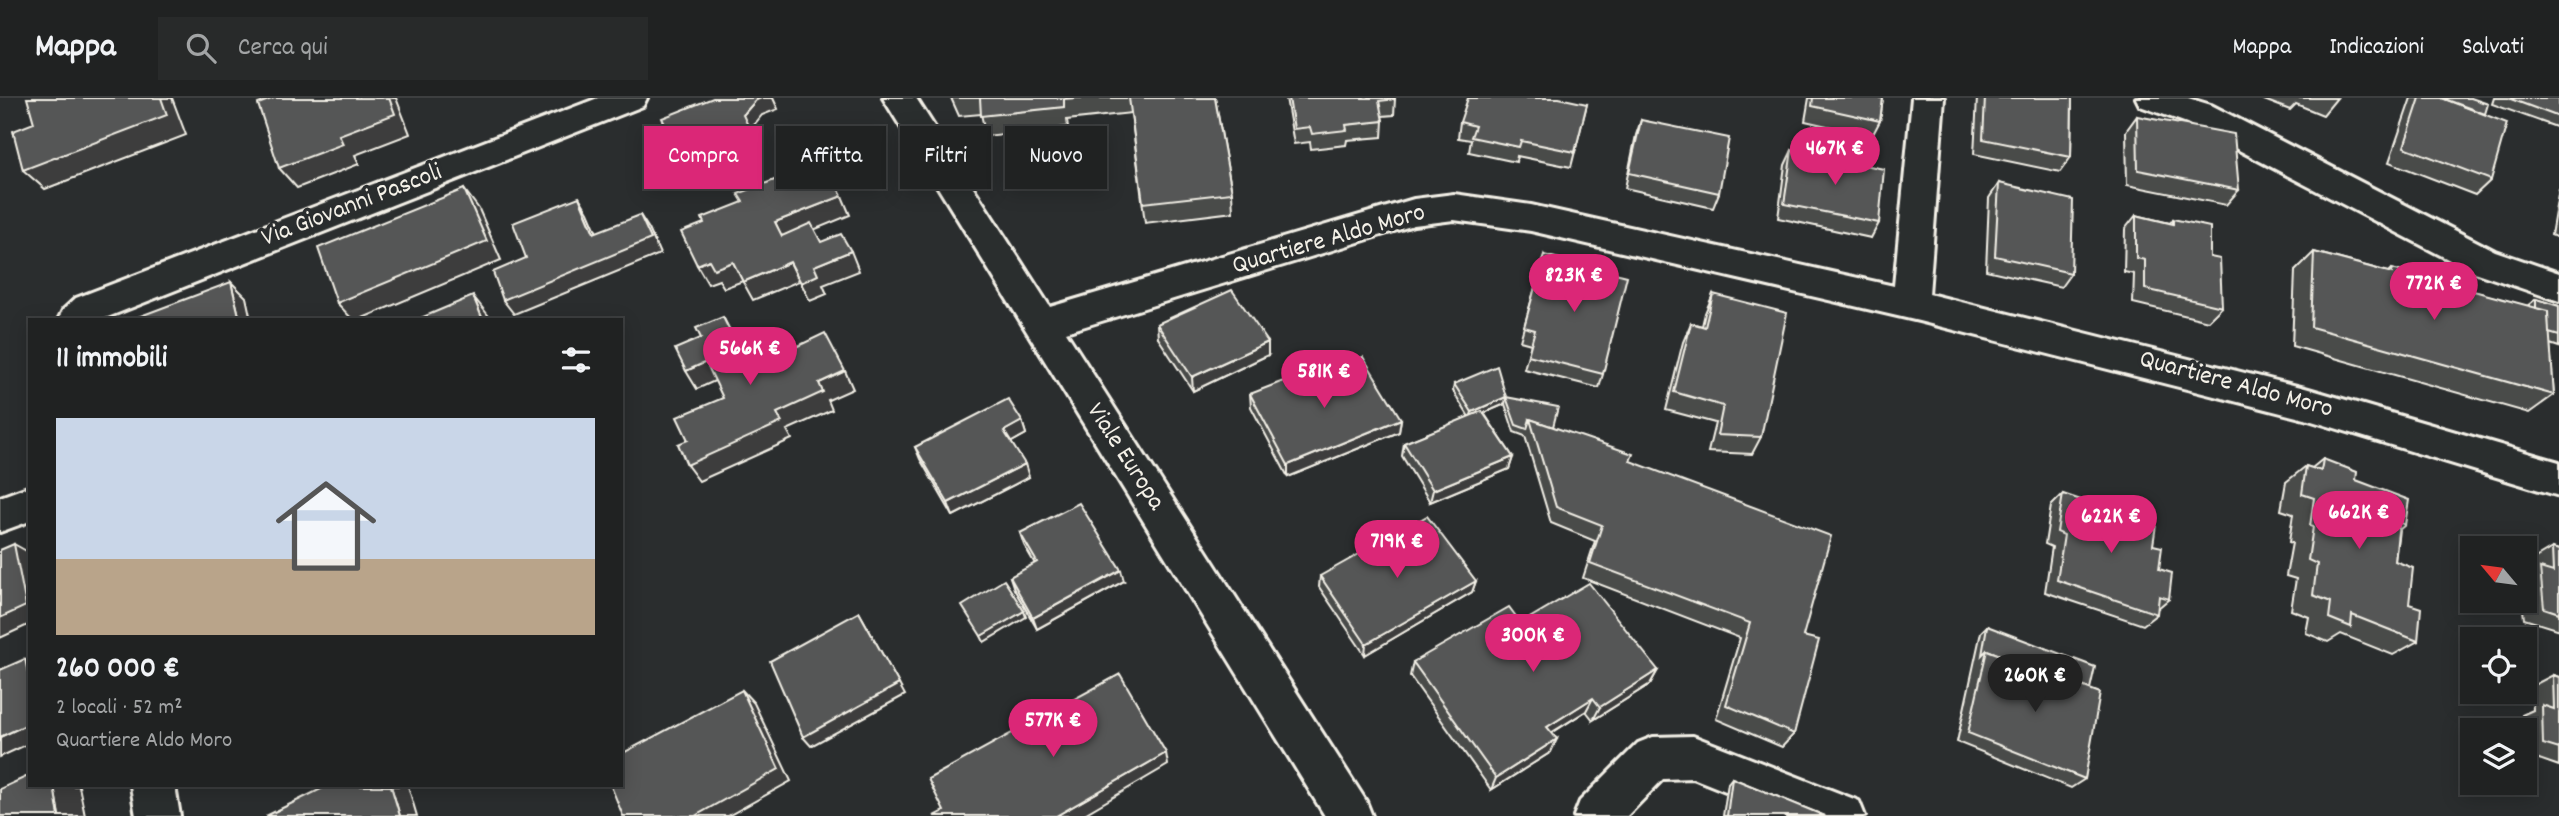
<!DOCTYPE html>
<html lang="it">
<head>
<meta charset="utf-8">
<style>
  :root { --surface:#202222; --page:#282a2a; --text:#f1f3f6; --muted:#a2a4a5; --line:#3d3f40; --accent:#db2777 }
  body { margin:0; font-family:Dekko,sans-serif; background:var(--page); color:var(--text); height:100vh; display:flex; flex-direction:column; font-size:26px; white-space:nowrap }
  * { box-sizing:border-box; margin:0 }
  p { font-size:23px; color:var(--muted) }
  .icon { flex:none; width:38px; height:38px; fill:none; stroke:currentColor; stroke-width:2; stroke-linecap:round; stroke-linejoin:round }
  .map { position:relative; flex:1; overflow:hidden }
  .sheet { position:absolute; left:28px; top:220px; width:595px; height:469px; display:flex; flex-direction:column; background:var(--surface); border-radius:0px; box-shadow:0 4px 18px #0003,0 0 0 2px var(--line) }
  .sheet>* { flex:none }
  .top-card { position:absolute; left:644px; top:28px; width:665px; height:63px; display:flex; gap:14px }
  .needle { width:46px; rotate:299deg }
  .tools { position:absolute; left:2460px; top:438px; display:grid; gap:14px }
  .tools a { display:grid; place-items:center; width:77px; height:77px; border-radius:0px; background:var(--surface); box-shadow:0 4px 18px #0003,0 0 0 2px var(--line); font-size:35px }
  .price { position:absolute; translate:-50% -60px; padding:0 16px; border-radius:24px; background:var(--accent); color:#fff; font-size:23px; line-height:46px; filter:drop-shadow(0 2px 4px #0008) }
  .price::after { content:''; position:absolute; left:50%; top:42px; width:21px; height:16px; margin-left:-10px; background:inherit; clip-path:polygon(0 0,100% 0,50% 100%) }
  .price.on { background:#222; color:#fff }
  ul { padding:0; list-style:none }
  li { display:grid; align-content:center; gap:14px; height:371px; padding:0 28px }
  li+li { border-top:2px solid var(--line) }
  li span { display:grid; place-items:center; height:217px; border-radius:0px; color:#555 }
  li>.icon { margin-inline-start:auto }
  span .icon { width:126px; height:126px; fill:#fffc; stroke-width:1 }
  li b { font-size:30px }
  h2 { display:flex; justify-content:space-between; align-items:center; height:84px; padding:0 28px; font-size:30px }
  .chip { padding:0 24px; border-radius:0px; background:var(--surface); box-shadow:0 4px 18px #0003,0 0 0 2px var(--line); font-size:24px; line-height:63px }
  .chip.on { background:var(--accent); color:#fff }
  header { display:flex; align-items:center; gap:42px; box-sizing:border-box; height:98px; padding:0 35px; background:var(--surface); border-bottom:2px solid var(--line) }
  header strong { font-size:33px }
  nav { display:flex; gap:38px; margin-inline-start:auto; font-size:24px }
  .search { width:490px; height:63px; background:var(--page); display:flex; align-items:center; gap:18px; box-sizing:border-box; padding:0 24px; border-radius:0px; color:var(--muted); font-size:26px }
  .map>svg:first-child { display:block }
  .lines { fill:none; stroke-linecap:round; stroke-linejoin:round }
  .minor-casing { stroke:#f4f1e8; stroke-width:6 }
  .minor { fill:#2a2d2e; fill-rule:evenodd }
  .wall { fill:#494b4a; stroke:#f4f1e8; stroke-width:2 }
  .shaded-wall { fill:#3c3d3c; stroke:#f4f1e8; stroke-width:2 }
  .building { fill:#555756; stroke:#f4f1e8; stroke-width:2 }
  .labels { text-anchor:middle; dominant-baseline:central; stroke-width:7; stroke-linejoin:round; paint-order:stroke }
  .street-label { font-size:26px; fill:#f4f1e8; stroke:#2a2d2e }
</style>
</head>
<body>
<header>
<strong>Mappa</strong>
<div class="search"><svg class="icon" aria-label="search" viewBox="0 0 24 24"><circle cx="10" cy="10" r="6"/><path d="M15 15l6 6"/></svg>Cerca qui</div>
<nav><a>Mappa</a><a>Indicazioni</a><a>Salvati</a></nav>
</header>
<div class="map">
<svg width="2559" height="718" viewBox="0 0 2559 718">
  <rect width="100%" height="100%" fill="#2a2d2e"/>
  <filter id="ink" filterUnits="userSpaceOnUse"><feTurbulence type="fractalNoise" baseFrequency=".0143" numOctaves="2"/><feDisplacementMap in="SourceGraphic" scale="14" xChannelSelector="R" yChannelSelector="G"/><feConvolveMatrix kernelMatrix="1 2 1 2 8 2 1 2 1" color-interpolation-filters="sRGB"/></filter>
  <g filter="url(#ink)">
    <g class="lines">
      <defs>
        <g id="minor">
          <polygon points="598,0 647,0 643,8 100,222 58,222 63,212 76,200"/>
          <polygon points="883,0 916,0 1050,209 1414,101 1454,96 1531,107 1894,188 1912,0 1944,0 1929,196 2305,290 2559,364 2559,398 2305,321 1919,223 1531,133 1454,122 1414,127 1066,234 1366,703 1372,718 1325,718"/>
          <polygon points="2136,0 2188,0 2211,7 2495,153 2559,175 2559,203 2471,173 2187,25 2140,8"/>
          <polygon points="30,388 30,423 0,434 0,399"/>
          <polygon points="1693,638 1859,703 1865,718 1788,718 1693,680 1663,681 1627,718 1574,718 1580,703 1638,645 1653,639"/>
          <polygon points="131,688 175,688 180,718 136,718"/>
        </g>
      </defs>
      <use href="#minor" class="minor-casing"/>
      <use href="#minor" class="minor"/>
    </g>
    <g class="wall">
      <polygon points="951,0 1215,0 1232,95 1233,114 1145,125 1131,15 1067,22 1068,29 986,38 981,16 959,18"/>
      <polygon points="1286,0 1395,0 1395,1 1394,17 1382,18 1383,23 1382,39 1347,42 1346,47 1311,51 1310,44 1294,46"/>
      <polygon points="1809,0 1883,0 1880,23 1872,38 1805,23"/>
      <polygon points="1977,0 2072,0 2071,59 2060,74 1974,56"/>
      <polygon points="2259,0 2337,0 2323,17 2296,6 2290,12"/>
      <polygon points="2411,0 2471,0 2485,16 2491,82 2475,97 2389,64"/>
      <polygon points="2494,0 2559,0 2559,30 2492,6"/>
      <polygon points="1587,6 1571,69 1517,58 1516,64 1469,54 1471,42 1458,40 1460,24"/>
      <polygon points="2137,18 2239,92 2226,107 2127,87 2126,33"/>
      <polygon points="1641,22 1719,95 1713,110 1625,90 1636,37"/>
      <polygon points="1792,52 1879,125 1871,140 1778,120 1785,67"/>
      <polygon points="1999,85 2071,175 2061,189 1986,172 1989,100"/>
      <polygon points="2559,91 2559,140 2551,137"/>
      <polygon points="2136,117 2170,125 2173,121 2222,209 2208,223 2133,205 2134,176 2124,174 2125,131"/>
      <polygon points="2314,154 2389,174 2392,171 2527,208 2536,201 2559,208 2559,249 2550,246 2554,297 2529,315 2292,248 2295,173"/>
      <polygon points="1544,157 1603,276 1599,290 1524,271 1531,246 1520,243"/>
      <polygon points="1713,196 1761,339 1752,356 1708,354 1715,325 1666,312 1683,244 1691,225 1702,228 1705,215"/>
      <polygon points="1157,226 1268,257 1193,293 1158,240"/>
      <polygon points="1307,281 1401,321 1399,334 1288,379 1251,309 1250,296"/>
      <polygon points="1454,286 1506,299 1553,329 1630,363 1803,538 1794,636 1782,649 1716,621 1740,540 1583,480 1595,443 1551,425 1525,338 1514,334 1505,306 1484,315 1513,359 1509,371 1430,404 1402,358 1404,345 1469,319 1453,293"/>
      <polygon points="1022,323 1026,336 1011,344 1029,379 953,418 920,361 915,349"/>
      <polygon points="2323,361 2356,382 2405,427 2399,432 2395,463 2409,506 2418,543 2393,557 2341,536 2328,544 2306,535 2309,519 2291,512 2296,481 2286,478 2292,445 2289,444 2293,416 2281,412 2286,384 2306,368 2312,370"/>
      <polygon points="2063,396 2153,447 2159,471 2169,501 2157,511 2157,516 2143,527 2045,494 2052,449 2045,446 2051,408"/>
      <polygon points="1020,435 1124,483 1037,531 1014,491 1010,479 1035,466 1024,447"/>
      <polygon points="2552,450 2559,452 2559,532 2524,521 2522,502 2525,502 2525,479 2533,474 2532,462"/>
      <polygon points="1320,478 1476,483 1472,494 1365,557 1319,489"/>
      <polygon points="1521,525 1658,572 1650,586 1593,622 1586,613 1552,635 1551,654 1491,692 1410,578 1413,564"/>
      <polygon points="1987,528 2090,591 2085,681 2071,690 1957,644 1981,534"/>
      <polygon points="2553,577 2559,579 2559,668 2525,656 2525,632 2522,632 2522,617 2533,612 2532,588"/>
      <polygon points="1732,680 1825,718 1723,718 1728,685"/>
    </g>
    <g class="shaded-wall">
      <polygon points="161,0 172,0 186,37 45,91 23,72"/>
      <polygon points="389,0 396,0 410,36 355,57 359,66 297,90 279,70 339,37"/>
      <polygon points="761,0 773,0 778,11 762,17 750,32 757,49 689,76 681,61 743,17 756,2"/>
      <polygon points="464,91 479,111 501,162 358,222 353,222 337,205"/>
      <polygon points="842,98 850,117 784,144 775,124"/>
      <polygon points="579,99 588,114 603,149 594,135"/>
      <polygon points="640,117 649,131 660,156 514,216 503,202"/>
      <polygon points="851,153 859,173 823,187 827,196 810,203 801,185 814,168"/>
      <polygon points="709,162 733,164 743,183 724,190 719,182 708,186 697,167"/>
      <polygon points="790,164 799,183 753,202 743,184"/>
      <polygon points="231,184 246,199 251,222 240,222"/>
      <polygon points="473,198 488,217 491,222 483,222"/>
      <polygon points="723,219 733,238 755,283 745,265"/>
      <polygon points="1268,244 1268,257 1193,293 1192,279"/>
      <polygon points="706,264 717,282 697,291 686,273"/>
      <polygon points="845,273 853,291 828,302 832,312 787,332 792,341 699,383 687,367 777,315 819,285"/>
      <polygon points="1506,299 1505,306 1470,321 1472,314"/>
      <polygon points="1401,321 1399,334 1288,379 1288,367"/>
      <polygon points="1022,323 1026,336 1008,346 1004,333"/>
      <polygon points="1513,359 1509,371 1430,404 1433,392"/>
      <polygon points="1025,366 1029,379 953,418 948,405"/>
      <polygon points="14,446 30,455 30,526 0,540 0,520"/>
      <polygon points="1121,472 1124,483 1037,531 1033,520"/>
      <polygon points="1476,483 1472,494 1365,557 1366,546"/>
      <polygon points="1024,513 1026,519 984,544 981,538"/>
      <polygon points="859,514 905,597 811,648 803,639"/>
      <polygon points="25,561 30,564 30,585"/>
      <polygon points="1658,572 1650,586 1593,622 1600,609"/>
      <polygon points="742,592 754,605 791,683 728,718 695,718"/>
      <polygon points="1593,600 1586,613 1541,641 1547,629"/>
      <polygon points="30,625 30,645 0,659 0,639"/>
      <polygon points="1557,641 1551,654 1491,692 1496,680"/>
      <polygon points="1166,655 1168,667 1081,718 1056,718"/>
      <polygon points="54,688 79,688 85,718 59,718"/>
      <polygon points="391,688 408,688 417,718 400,718"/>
    </g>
    <g class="building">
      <polygon points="27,0 161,0 167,17 23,72 13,33 34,25"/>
      <polygon points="274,0 389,0 395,16 339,37 343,46 279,70 258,6"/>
      <polygon points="713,0 761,0 756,2 743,17 751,34 681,61 662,20"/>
      <polygon points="980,0 1076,0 1064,1 1064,9 981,18"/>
      <polygon points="1129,0 1215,0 1232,95 1143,105"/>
      <polygon points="1289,0 1395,0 1395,1 1379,3 1383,23 1346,27 1347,32 1312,36 1310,29 1294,31"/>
      <polygon points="1468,0 1559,0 1587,6 1575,54 1521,43 1519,49 1471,39 1475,28 1460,24"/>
      <polygon points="1813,0 1883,0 1880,23 1812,8"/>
      <polygon points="1985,0 2072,0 2071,59 1983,41"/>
      <polygon points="2420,0 2442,0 2507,25 2491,82 2404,49"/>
      <polygon points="2442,0 2471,0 2488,6 2485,16"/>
      <polygon points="2508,0 2559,0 2559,19"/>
      <polygon points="2137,18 2234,36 2239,92 2138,72"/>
      <polygon points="1641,22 1729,40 1719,95 1629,75"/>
      <polygon points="1792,52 1884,71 1879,125 1784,106"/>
      <polygon points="824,63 842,98 775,124 782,138 811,125 821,144 841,136 851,153 814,168 818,177 801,185 790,164 743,184 733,164 714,171 709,162 697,167 681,134 704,125 702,120 743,104 738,96"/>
      <polygon points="1999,85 2073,102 2071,175 1995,158"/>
      <polygon points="464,91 487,143 337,205 318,150"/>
      <polygon points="579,99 594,135 640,117 651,141 503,202 493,174 526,160 513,125"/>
      <polygon points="2136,117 2173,126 2173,121 2210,129 2210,159 2220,161 2222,209 2145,191 2145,162 2136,160"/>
      <polygon points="2314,154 2392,175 2392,171 2548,213 2554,297 2311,229"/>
      <polygon points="1544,157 1627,178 1603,276 1528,257 1535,232 1524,229"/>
      <polygon points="231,184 240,222 130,222"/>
      <polygon points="1232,192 1268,244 1192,279 1157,226"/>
      <polygon points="1713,196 1787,215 1761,339 1717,337 1723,308 1674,294 1691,225 1705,229"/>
      <polygon points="473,198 483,222 416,222"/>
      <polygon points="2536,201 2559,208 2559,238 2549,235 2548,213 2536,210"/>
      <polygon points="723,219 745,265 766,255 764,249 788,239 794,250 825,235 845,273 819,285 823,294 777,315 782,324 687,367 678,346 688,342 677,319 723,300 706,264 686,273 675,251 701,240 696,230"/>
      <polygon points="1363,259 1401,321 1288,367 1250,296 1304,275 1307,281"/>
      <polygon points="1497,268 1506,299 1472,314 1454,286"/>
      <polygon points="1506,299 1558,309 1553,329 1530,321 1527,331 1516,327"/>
      <polygon points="1008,301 1022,323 1004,333 1025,366 948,405 915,349"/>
      <polygon points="1482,313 1513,359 1433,392 1404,345"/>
      <polygon points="1530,321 1633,356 1630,363 1831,438 1803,538 1819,542 1794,636 1726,607 1750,525 1590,465 1602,427 1556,409"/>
      <polygon points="2323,361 2357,374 2356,382 2409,402 2405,427 2399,424 2395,463 2413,470 2409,506 2421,510 2418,543 2352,517 2351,529 2329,520 2331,504 2313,497 2317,466 2308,462 2313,429 2310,428 2314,400 2302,396 2306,368 2321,373"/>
      <polygon points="2063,396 2156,427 2153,447 2162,449 2159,471 2172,475 2169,501 2159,498 2157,516 2057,482 2064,437 2057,434"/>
      <polygon points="1079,405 1121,472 1033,520 1010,479 1037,464 1020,435"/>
      <polygon points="1427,418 1476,483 1366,546 1320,478"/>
      <polygon points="14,446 26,508 0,520 0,452"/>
      <polygon points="2552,450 2559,452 2559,515 2544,510 2540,470 2553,474"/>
      <polygon points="1004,482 1024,513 981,538 962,508"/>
      <polygon points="1589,485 1658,572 1600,609 1593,600 1547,629 1557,641 1496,680 1413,564 1509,509 1521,525"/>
      <polygon points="859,514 899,586 803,639 770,563"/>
      <polygon points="1987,528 2095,569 2090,591 1987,552 1982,557"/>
      <polygon points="1987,552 2100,595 2085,681 1968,635"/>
      <polygon points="25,561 30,584 30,625 0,639 0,572"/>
      <polygon points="1120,576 1166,655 1056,718 934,718 944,713 928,681"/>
      <polygon points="2553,577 2559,579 2559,651 2543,646 2542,607 2554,611"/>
      <polygon points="742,592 779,671 695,718 623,718 611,688 621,688 621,656"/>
      <polygon points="30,677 30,688 54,688 59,718 0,718 0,691"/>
      <polygon points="1732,680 1825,718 1727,718"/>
      <polygon points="327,688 391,688 400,718 266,718"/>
    </g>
  </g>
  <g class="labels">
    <g class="street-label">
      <text transform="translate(352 108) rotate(-21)">Via Giovanni Pascoli</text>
      <text transform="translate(1329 142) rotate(-16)">Quartiere Aldo Moro</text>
      <text transform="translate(2236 287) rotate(15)">Quartiere Aldo Moro</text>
      <text transform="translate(1125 359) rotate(57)">Viale Europa</text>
    </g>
  </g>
</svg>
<div class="tools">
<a><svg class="needle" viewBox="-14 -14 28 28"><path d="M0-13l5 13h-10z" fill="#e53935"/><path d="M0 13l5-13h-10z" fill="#a2a4a5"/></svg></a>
<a><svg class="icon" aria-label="locate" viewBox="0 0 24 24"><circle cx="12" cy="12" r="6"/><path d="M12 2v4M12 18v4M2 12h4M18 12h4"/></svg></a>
<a><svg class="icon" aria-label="layers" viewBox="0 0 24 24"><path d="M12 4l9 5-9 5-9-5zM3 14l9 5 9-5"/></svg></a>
</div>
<b class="price" style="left:1835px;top:89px">467K €</b>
<b class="price" style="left:1574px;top:216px">823K €</b>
<b class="price" style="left:2434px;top:224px">772K €</b>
<b class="price" style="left:750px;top:289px">566K €</b>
<b class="price" style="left:1324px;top:312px">581K €</b>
<b class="price" style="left:2359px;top:453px">662K €</b>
<b class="price" style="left:2111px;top:457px">622K €</b>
<b class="price" style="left:1397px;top:482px">719K €</b>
<b class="price" style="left:1533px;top:576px">300K €</b>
<b class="price on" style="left:2035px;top:616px">260K €</b>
<b class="price" style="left:1053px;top:661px">577K €</b>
<div class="top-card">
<a class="chip on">Compra</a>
<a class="chip">Affitta</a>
<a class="chip">Filtri</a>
<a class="chip">Nuovo</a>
</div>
<section class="sheet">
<h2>11 immobili<svg class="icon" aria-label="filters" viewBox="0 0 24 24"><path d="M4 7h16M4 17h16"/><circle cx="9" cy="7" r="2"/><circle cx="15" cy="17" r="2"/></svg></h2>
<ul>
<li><span style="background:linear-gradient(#c9d6e8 65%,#b9a48a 0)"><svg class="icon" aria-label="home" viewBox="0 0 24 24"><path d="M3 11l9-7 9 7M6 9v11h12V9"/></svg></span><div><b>260 000 €</b><p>2 locali · 52 m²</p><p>Quartiere Aldo Moro</p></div></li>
</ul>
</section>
</div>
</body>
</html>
